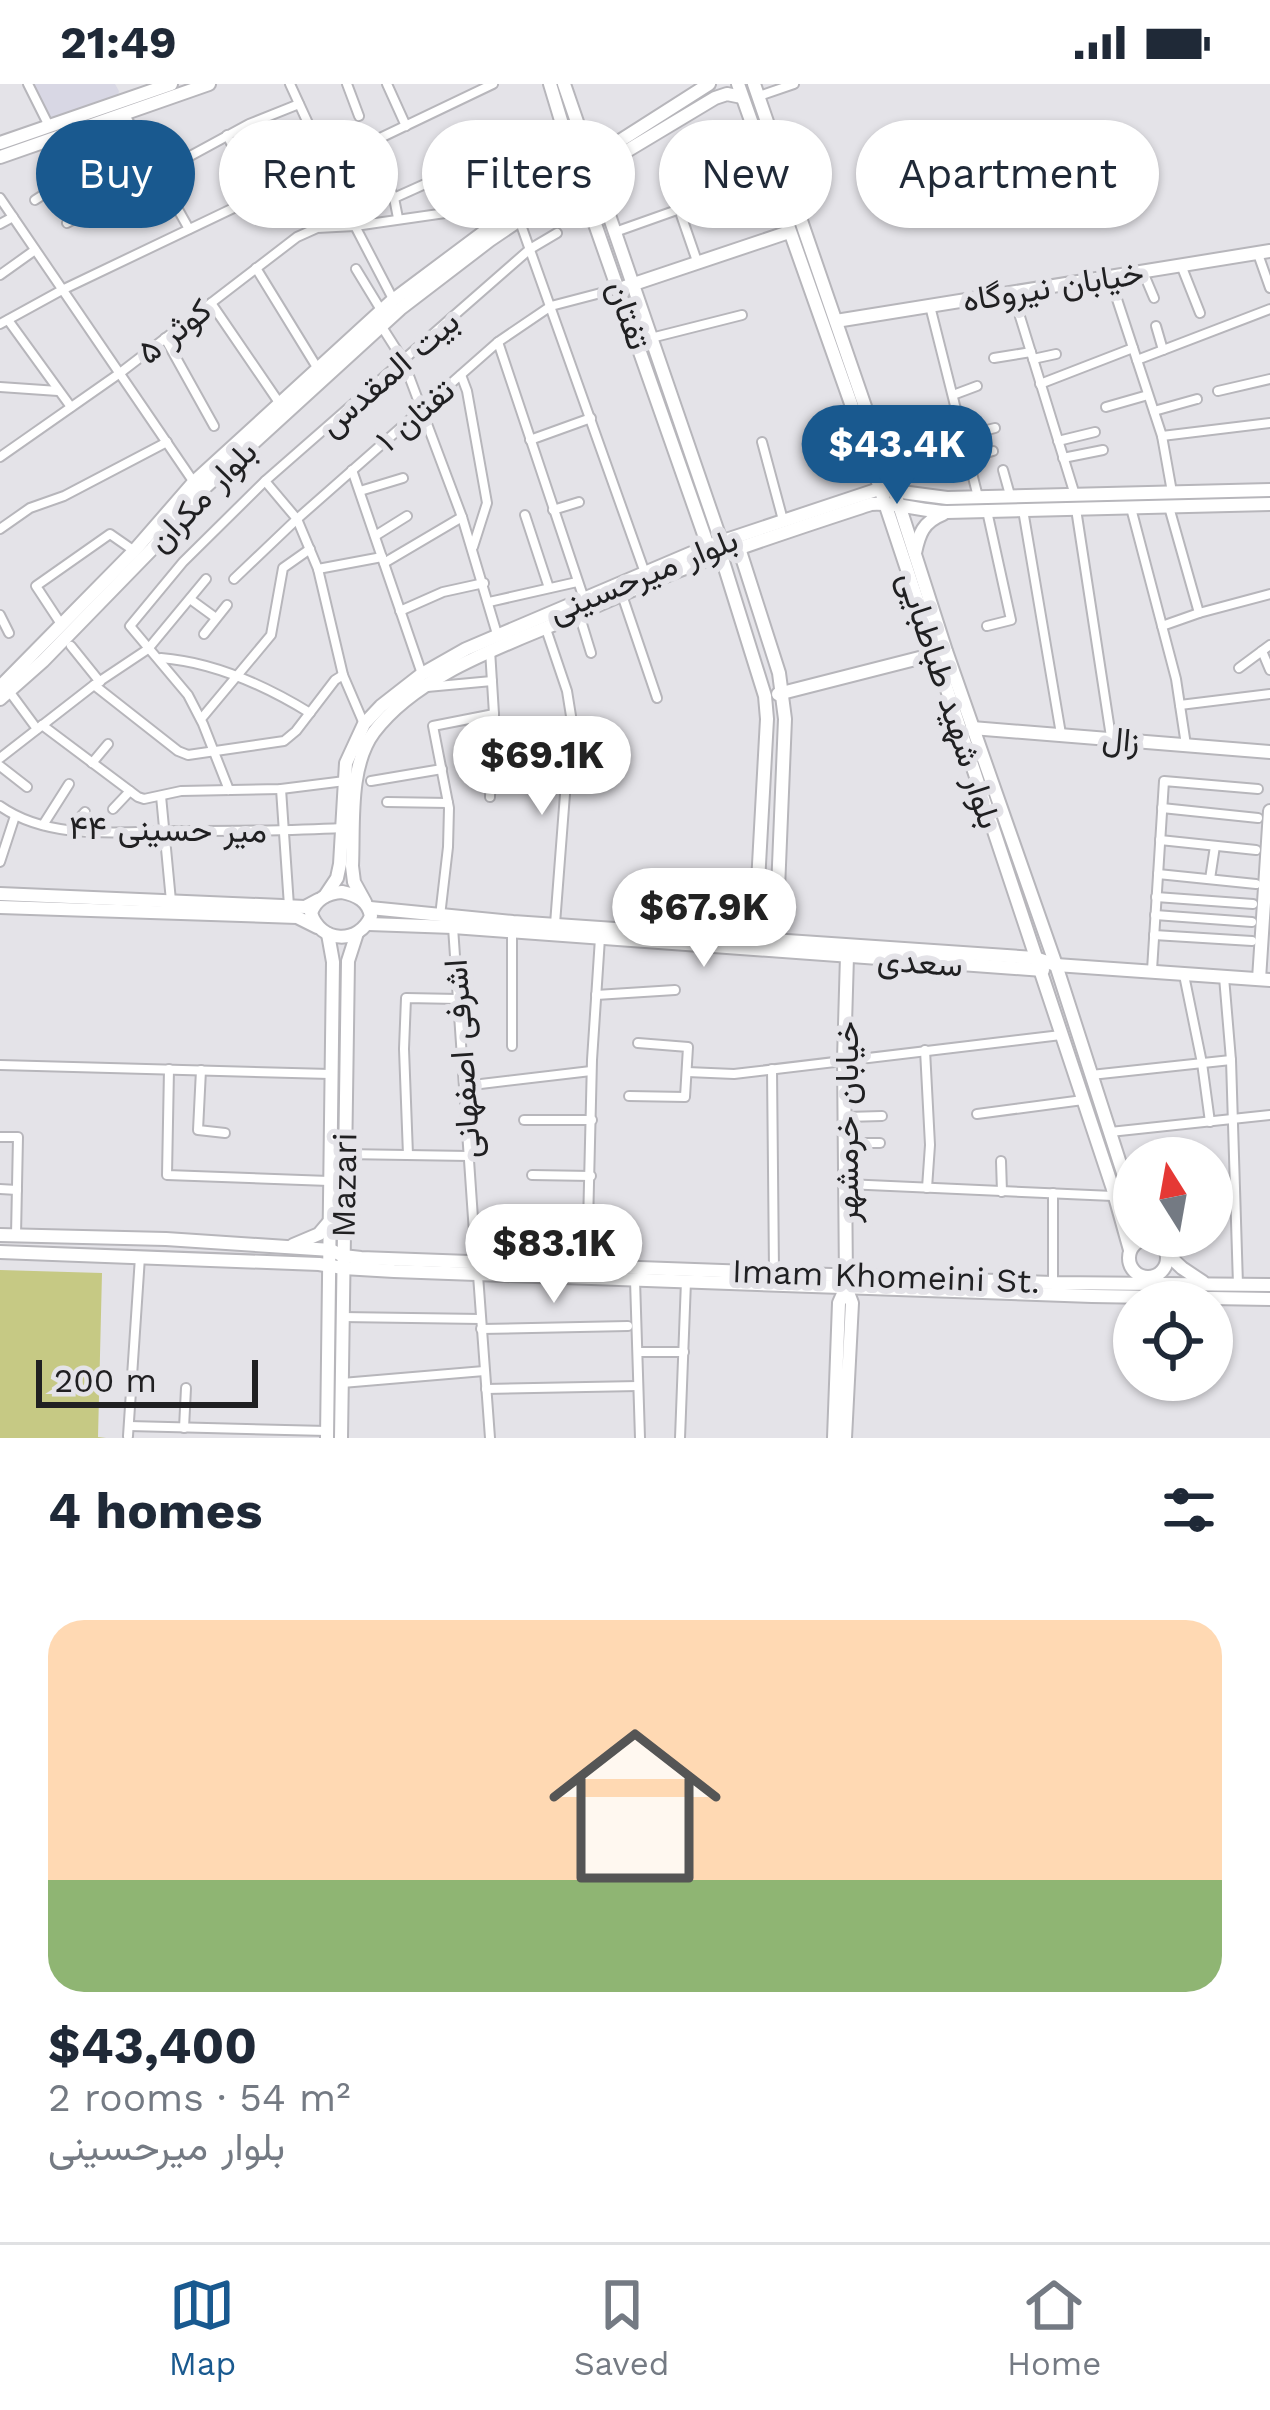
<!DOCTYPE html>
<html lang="en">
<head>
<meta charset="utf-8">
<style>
  :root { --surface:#fff; --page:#f2f2f3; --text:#1f2937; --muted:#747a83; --line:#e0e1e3; --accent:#19598f }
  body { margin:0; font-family:"Work Sans",Vazirmatn,sans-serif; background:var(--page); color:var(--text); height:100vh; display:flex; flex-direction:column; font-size:45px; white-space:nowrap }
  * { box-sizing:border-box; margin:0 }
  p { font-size:39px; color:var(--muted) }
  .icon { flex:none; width:66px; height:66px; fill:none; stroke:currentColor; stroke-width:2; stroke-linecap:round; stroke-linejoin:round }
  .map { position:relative; height:1354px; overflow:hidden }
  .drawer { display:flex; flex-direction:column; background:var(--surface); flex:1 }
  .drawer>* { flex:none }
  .banner { position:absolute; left:36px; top:36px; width:1200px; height:108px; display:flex; gap:24px }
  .needle { width:78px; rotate:349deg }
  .buttons { position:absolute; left:1113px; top:1053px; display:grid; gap:24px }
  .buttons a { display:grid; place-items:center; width:120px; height:120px; border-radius:50%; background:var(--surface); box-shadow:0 3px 9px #0004; font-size:60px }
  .scale { position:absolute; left:36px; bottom:30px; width:222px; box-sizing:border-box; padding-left:12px; border:6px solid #202022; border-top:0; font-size:33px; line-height:42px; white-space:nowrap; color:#202022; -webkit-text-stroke:9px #e4e3e8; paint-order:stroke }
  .price { position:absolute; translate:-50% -102px; padding:0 27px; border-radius:42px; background:#fff; color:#222; font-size:39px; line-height:78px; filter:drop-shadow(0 3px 6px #0008) }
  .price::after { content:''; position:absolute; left:50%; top:72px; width:36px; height:27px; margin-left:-18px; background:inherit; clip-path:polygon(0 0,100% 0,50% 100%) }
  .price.current { background:var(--accent); color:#fff }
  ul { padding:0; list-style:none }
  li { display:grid; align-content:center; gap:24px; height:636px; padding:0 48px }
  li+li { border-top:3px solid var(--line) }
  li span { display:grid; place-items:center; height:372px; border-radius:36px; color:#555 }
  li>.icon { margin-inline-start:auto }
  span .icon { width:216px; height:216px; fill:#fffc; stroke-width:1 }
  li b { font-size:51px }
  h2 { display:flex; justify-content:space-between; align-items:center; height:144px; padding:0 48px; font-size:51px }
  .pill { padding:0 42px; border-radius:54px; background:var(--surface); box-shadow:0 3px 9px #0004; font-size:42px; line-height:108px }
  .pill.current { background:var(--accent); color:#fff }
  .status { display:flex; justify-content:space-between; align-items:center; height:84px; padding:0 60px; background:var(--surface); direction:ltr }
  .status svg { height:33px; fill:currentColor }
  .tab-bar { display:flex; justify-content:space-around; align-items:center; height:168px; border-top:3px solid var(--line); background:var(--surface); font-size:33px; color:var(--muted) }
  .tab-bar a { display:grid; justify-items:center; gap:6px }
  .tab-bar .current { color:var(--accent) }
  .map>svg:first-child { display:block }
  .built { fill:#d8d7e4 }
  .green { fill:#c6c984 }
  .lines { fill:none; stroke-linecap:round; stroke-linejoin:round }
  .street-casing { stroke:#b7b6bb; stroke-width:12 }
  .secondary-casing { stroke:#b7b6bb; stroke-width:16 }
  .street { stroke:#fff; stroke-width:8 }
  .secondary { stroke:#fff; stroke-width:12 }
  .labels { text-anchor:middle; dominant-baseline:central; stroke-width:12; stroke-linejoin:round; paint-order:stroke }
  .street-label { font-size:33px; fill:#202022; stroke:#e4e3e8 }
</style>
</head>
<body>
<div class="status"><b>21:49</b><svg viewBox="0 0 49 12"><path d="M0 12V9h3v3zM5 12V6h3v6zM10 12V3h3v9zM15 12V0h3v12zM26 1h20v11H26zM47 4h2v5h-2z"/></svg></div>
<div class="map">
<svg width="1270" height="1354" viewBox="0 0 1270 1354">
  <rect width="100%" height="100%" fill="#e4e3e8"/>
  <polygon class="built" points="34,0 115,0 119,7 118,11 52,35"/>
  <polygon class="green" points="0,1186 102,1189 98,1353 106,1354 0,1354"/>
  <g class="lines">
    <defs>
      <g id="street">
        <polyline points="28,0 49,42"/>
        <polyline points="290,0 318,61"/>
        <polyline points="347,0 359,32"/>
        <polyline points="387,0 406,42"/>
        <polyline points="759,12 794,0"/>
        <polyline points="125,31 189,145"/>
        <polyline points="227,51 235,67"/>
        <polyline points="369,60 394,114 398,134"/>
        <polyline points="0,114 193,397"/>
        <polyline points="394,114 561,39"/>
        <polyline points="35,116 136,51"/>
        <polyline points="679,125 698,180"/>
        <polyline points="520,138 645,489"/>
        <polyline points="67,139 249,40 299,20"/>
        <polyline points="0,140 13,133"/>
        <polyline points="355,142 393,215"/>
        <polyline points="615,148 770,93"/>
        <polyline points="1258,170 1270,204"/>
        <polyline points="1181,181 1200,229"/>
        <polyline points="256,184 318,285"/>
        <polyline points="356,185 381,226"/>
        <polyline points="1143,188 1154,214"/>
        <polyline points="0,191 35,166"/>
        <polyline points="1110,194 1162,352 1172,408"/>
        <polyline points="1013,210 1075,411"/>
        <polyline points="211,219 280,320"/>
        <polyline points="930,222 978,413"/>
        <polyline points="8,236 71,323"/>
        <polyline points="0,240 62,206 493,0"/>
        <polyline points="1156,242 1163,266"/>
        <polyline points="382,243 403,276 462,433 497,550"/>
        <polyline points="165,254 214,342"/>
        <polyline points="651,254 742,231"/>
        <polyline points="498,258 584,515"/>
        <polyline points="994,274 1031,268"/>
        <polyline points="1033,275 1056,270"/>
        <polyline points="1137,276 1270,225"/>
        <polyline points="461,291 467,307 487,419 473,463"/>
        <polyline points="1040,300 1133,264"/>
        <polyline points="0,303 58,307"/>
        <polyline points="1218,307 1270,295"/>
        <polyline points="953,311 977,302"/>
        <polyline points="1106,323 1148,311"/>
        <polyline points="1154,327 1197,315"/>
        <polyline points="963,352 995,344"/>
        <polyline points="1162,352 1270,339"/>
        <polyline points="530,356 591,334"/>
        <polyline points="1058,357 1095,348"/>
        <polyline points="762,358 783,436"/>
        <polyline points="0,373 120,289 297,153 317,144 355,142 522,118"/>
        <polyline points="822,374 866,362"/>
        <polyline points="969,374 993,367"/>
        <polyline points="1063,374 1103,366"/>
        <polyline points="352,386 422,590"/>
        <polyline points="1003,386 1010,411"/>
        <polyline points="265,397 297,435 318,485 343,591 364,640"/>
        <polyline points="360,407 403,394"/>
        <polyline points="1169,423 1199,529"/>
        <polyline points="1131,424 1176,595 1186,661"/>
        <polyline points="1076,425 1111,653"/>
        <polyline points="553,426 579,418"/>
        <polyline points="1023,426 1061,650"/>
        <polyline points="525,431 549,504"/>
        <polyline points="0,445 30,424 64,412 167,358"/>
        <polyline points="375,452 407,432"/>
        <polyline points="384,479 462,433"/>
        <polyline points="318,485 382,473"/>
        <polyline points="234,495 297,435 498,258 551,222 620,204"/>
        <polyline points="622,511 657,614"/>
        <polyline points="190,515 216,534"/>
        <polyline points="489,518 577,498"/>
        <polyline points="400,527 443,508 484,499"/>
        <polyline points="579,530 591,569"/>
        <polyline points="0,531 9,549"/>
        <polyline points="61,540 36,502 110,450 133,466"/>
        <polyline points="987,542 1011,536 987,427"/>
        <polyline points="1162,542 1199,529 1270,510"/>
        <polyline points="546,545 567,607 571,632 555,840"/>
        <polyline points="204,550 227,521"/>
        <polyline points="71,562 100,598"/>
        <polyline points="1262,567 1270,586"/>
        <path d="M161 574C213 578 266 602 310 629"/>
        <polyline points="1239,584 1270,561"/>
        <polyline points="94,601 178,667 188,671 284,657 296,647 335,596 343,591"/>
        <polyline points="427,603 492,597"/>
        <polyline points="9,607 37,645"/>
        <polyline points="1180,621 1270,610"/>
        <polyline points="201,635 271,551 283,484 310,465"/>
        <polyline points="42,641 138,713 144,715 181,707 281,705 345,697"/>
        <polyline points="0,674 94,601 148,565 206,495"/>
        <polyline points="92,679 108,660"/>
        <polyline points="0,682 27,703"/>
        <polyline points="371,697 442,685"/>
        <polyline points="281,705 289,822"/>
        <polyline points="229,706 203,640 188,611 130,542 183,478 265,397 530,165 557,149"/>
        <polyline points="161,712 171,817"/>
        <polyline points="490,713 494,630 490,566"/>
        <polyline points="387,718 448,719"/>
        <path d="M0 722C51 758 123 747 182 747 236 747 289 747 342 744"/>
        <polyline points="1162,724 1258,734"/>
        <polyline points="113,725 130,707"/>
        <polyline points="43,741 69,700"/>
        <polyline points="70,745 85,728"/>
        <polyline points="1160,756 1256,766"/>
        <polyline points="0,778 15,732"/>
        <polyline points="1158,790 1256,800"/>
        <polyline points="1210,795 1215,762"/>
        <polyline points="1156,813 1253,820"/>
        <polyline points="1155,831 1252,838"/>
        <polyline points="440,832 448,763 449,724 433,642 494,630"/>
        <polyline points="453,843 476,1178"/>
        <polyline points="1154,851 1252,857"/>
        <polyline points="1152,886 1164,697 1258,705"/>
        <polyline points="1184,891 1202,979 1210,1038"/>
        <polyline points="1224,893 1231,976 1238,1201"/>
        <polyline points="596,911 675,906"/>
        <polyline points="512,962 512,848"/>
        <polyline points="925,966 930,1061 927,1104"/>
        <polyline points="0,981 330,990"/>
        <polyline points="169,985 167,1091 329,1097"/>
        <polyline points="772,985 774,1187"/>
        <polyline points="201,986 198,1046 225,1049"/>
        <polyline points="687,988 734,990 1061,951"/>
        <polyline points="1091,991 1231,976"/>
        <polyline points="464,1002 591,987"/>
        <polyline points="629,1012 685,1013 688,963 638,959"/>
        <polyline points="977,1030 1083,1016"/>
        <polyline points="846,1033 882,1032"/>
        <polyline points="524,1036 592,1036"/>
        <polyline points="1110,1048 1270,1031"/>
        <polyline points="0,1053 18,1053 16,1151"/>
        <polyline points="846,1059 880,1059"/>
        <polyline points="344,1070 469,1072"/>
        <polyline points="408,1071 404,965 406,914 458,915"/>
        <polyline points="1001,1077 1002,1108"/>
        <polyline points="532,1091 591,1092"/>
        <polyline points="846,1100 1113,1112"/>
        <polyline points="0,1105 17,1106"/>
        <polyline points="587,1182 592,976 600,854"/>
        <polyline points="478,1191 490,1354"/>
        <polyline points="635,1196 640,1354"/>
        <polyline points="1053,1198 1053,1109"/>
        <polyline points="342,1233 481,1235"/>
        <polyline points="481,1245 628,1242"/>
        <polyline points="638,1268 684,1268"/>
        <polyline points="342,1299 484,1287"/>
        <polyline points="486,1305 638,1302"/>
        <polyline points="129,1342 327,1347"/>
        <polyline points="184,1344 186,1304"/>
        <polyline points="128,1352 140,1173"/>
        <polyline points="680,1354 686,1197"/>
      </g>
      <g id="secondary">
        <polyline points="550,0 575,83 708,462"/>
        <polyline points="564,0 721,457"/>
        <polyline points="738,0 866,362 1112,1102 1130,1166"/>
        <polyline points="754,0 902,430 946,567 1056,881 1134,1123"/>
        <polyline points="0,59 171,0"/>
        <polyline points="0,73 209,0"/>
        <polyline points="625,203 789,148"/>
        <polyline points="836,237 1270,167"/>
        <polyline points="739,464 779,589 785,635 776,854"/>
        <path d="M915 469C919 450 923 438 943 430"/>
        <polyline points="721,471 765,612 767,635 755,853"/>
        <polyline points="0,603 134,467 194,398 393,216 524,118 709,0"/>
        <polyline points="778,610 939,569"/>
        <polyline points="0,615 43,577 152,465 202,406 400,225 490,156 580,95 715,14 727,10 742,13"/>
        <polyline points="972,644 1270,668"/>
        <path d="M342 808C357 811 368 817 371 832 359 861 320 859 311 829 316 814 328 809 342 808Z"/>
        <polyline points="0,810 305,823 318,816"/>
        <polyline points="325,812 337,794 340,780 346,679 364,640 381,622 422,590 466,565 708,462 879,405 947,414 1270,406"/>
        <path d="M365 818 354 798 352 782C354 741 348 683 374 648 416 592 500 563 562 537 604 519 646 499 688 483 748 460 810 440 871 420 896 418 921 427 947 428L1270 420"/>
        <polyline points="0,823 297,833 317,843"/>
        <polyline points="370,824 513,838 1035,874 1056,881 1270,896"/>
        <polyline points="369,840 453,843 1043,886"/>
        <polyline points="1259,895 1270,727"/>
        <polyline points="0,1151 166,1155 331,1166 343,1172 361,1174 1053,1199 1270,1201"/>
        <circle cx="1148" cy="1174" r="19"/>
        <polyline points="293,1161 319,1150 330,1137"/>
        <polyline points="0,1168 319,1180 343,1184 394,1187 1092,1212 1270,1215"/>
        <polyline points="1167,1170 1182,1184 1203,1198"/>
        <polyline points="846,1196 844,975 847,872"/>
        <polyline points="327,1354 333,878 328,850"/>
        <polyline points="341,1354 348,877 357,849"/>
        <polyline points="834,1354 839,1219 846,1203 852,1219 845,1354"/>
      </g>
    </defs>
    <use href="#street" class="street-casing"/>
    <use href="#secondary" class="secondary-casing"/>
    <use href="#street" class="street"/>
    <use href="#secondary" class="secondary"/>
  </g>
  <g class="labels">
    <g class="street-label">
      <text transform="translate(1053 202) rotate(-9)">خیابان نیروگاه</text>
      <text transform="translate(629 231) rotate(71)">تفتان</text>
      <text transform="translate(174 247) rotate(-38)">کوثر ۵</text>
      <text transform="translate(389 289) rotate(-41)">بیت المقدس</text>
      <text transform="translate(415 331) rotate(-41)">تفتان ۱</text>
      <text transform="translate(202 412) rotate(-46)">بلوار مکران</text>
      <text transform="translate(643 491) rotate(-22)">بلوار میرحسینی</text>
      <text transform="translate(950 616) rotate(72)">بلوار شهید طباطبایی</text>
      <text transform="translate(1121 655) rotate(5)">زال</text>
      <text transform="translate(168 745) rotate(1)">میر حسینی ۴۴</text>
      <text transform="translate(920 878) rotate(4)">سعدی</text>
      <text transform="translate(462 975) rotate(-94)">اشرفی اصفهانی</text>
      <text transform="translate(846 1038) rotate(-90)">خیابان خرمشهر</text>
      <text transform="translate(344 1101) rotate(-89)">Mazari</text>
      <text transform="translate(886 1192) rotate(2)">Imam Khomeini St.</text>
    </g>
  </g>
</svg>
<div class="buttons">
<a><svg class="needle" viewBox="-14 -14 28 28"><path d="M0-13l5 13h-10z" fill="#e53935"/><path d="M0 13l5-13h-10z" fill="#747a83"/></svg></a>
<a><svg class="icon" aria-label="locate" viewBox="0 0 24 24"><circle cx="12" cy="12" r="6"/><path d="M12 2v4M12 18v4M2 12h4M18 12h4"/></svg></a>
</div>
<div class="scale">200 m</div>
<b class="price current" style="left:897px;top:423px">$43.4K</b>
<b class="price" style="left:542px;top:734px">$69.1K</b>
<b class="price" style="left:704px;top:886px">$67.9K</b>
<b class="price" style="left:554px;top:1222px">$83.1K</b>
<div class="banner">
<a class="pill current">Buy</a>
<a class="pill">Rent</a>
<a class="pill">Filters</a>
<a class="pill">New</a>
<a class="pill">Apartment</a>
</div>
</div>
<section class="drawer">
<h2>4 homes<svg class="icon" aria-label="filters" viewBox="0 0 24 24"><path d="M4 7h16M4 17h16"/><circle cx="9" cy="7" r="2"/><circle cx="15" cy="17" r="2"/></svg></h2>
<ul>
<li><span style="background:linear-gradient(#ffd9b3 70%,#8fb573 0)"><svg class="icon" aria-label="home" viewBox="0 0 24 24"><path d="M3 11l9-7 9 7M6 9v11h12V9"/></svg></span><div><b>$43,400</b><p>2 rooms · 54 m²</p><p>بلوار میرحسینی</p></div></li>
</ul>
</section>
<nav class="tab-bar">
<a class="current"><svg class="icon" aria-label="map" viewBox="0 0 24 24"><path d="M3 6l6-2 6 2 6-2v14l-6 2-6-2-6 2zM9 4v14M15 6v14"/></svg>Map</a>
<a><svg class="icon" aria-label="saved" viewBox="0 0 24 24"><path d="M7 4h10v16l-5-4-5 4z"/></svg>Saved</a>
<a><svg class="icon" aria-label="home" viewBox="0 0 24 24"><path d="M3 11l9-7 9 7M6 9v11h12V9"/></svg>Home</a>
</nav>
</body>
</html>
